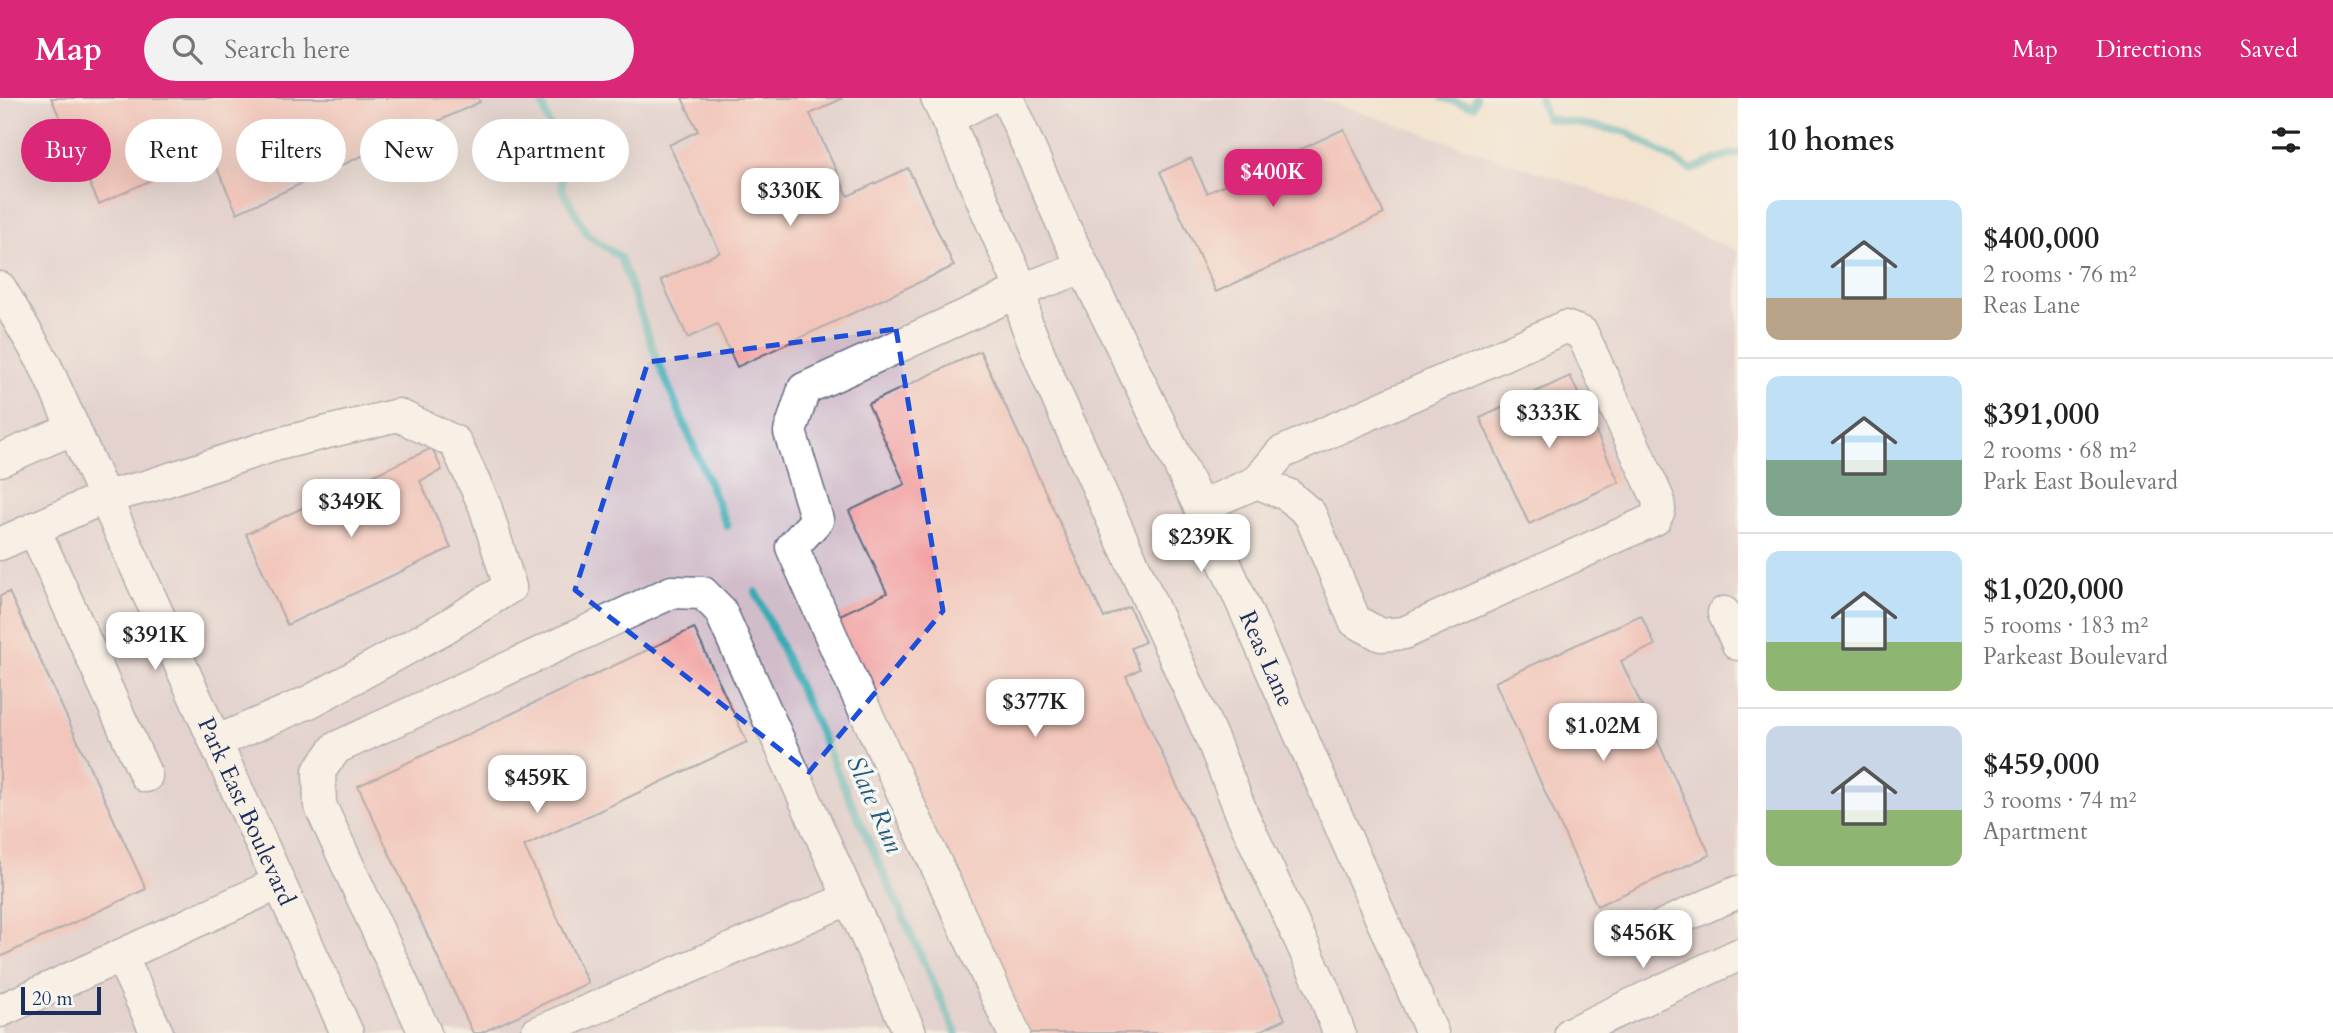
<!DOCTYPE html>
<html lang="en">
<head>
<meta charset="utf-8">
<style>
  :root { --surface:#fff; --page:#f2f2f2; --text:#202124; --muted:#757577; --line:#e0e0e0; --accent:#db2777 }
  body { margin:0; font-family:Cardo,serif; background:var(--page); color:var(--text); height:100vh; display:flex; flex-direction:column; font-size:26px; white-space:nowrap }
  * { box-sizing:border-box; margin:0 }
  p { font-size:23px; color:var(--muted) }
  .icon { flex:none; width:38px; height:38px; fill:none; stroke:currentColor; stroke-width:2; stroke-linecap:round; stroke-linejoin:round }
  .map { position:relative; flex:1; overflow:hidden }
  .details { display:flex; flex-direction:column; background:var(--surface); width:595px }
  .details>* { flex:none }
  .banner { position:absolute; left:21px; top:21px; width:665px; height:63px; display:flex; gap:14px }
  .scale { position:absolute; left:21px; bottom:18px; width:80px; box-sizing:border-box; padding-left:7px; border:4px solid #1b2f5e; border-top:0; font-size:19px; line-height:24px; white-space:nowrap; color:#1b2f5e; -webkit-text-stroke:5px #f6f6f2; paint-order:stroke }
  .price { position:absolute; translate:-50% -60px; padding:0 16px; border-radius:14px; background:#fff; color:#222; font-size:23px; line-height:46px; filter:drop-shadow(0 2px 4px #0008) }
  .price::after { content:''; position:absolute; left:50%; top:42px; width:21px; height:16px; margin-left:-10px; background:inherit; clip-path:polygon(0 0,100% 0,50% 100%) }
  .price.current { background:var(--accent); color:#fff }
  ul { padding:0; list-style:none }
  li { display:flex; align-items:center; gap:21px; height:175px; padding:0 28px }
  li+li { border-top:2px solid var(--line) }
  li span { display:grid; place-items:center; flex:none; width:196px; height:140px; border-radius:14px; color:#555 }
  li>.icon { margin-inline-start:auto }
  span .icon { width:84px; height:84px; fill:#fffc; stroke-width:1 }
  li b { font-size:30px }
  h2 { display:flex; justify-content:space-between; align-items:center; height:84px; padding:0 28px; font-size:30px }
  .tag { padding:0 24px; border-radius:32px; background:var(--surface); box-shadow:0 7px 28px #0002; font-size:24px; line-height:63px }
  .tag.current { background:var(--accent); color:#fff }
  header { display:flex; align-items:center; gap:42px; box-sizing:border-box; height:98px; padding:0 35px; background:var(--accent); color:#fff }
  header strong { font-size:33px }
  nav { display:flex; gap:38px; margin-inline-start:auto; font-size:24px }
  .search { width:490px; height:63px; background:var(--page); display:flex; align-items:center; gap:18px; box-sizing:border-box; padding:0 24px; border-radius:38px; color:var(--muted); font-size:26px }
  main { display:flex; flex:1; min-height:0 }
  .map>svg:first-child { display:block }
  .industrial { fill:#d1bdca }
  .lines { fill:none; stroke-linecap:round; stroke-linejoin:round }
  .stream { stroke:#39aab4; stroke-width:8 }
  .building { fill:#f2a2a1 }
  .minor-casing { stroke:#676e86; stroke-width:35 }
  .minor { stroke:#fff; stroke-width:32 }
  .marked { fill:none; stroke:#1d4ed8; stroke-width:5; stroke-dasharray:14 9; stroke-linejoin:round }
  .labels { text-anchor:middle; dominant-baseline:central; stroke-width:7; stroke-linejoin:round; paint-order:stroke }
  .street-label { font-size:24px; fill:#1b2f5e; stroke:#f6f6f2 }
  .water-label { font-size:26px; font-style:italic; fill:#265a7c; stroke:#f6f6f2 }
</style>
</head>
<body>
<header>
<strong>Map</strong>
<div class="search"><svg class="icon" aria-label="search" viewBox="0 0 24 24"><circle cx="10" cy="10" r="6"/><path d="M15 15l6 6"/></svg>Search here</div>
<nav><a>Map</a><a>Directions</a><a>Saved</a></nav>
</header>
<main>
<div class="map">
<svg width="1738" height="935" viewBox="0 0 1738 935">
  <rect width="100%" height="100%" fill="#f6f6f2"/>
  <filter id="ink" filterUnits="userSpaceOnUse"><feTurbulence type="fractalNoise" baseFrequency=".0143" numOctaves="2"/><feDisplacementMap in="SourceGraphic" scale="14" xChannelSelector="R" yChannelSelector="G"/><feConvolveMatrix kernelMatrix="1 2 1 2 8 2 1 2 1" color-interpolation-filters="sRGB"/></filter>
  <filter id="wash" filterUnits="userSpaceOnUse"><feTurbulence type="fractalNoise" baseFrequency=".00686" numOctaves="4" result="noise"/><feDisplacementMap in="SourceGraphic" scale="28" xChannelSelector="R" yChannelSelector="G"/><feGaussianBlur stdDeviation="1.57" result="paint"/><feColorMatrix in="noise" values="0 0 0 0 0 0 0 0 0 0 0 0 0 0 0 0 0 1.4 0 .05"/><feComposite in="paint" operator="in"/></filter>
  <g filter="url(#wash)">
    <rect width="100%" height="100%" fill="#f3e4cf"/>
    <polygon class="industrial" points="0,0 1318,0 1595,93 1738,153 1738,935 0,935"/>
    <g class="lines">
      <g class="stream">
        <polyline points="540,0 560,57 562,91 588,137 620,159 655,256 727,428"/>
        <polyline points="1442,0 1473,8 1476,0"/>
        <polyline points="1540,0 1546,20 1627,34 1691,72 1728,57 1738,56"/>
        <polyline points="756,494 956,935"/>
      </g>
    </g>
    <g id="blocks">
      <g class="building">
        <polygon points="51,0 478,0 480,4 237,115 210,55 99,106"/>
        <polygon points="682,0 843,0 810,16 848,98 908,70 954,168 737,269 717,226 688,240 661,182 720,154 669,47 698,33"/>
        <polygon points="1344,31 1384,116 1216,194 1160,74 1191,60 1207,95"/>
        <polygon points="980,253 1104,520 1129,508 1145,544 1131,550 1140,571 1126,578 1285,921 1256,935 1021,935 829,522 887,495 849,413 905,386 868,306"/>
        <polygon points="1570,278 1619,384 1529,426 1480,320"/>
        <polygon points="432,350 442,372 420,383 451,450 287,527 246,436"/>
        <polygon points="9,494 146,791 0,859 0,498"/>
        <polygon points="1641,517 1655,547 1621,563 1710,757 1597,808 1495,584"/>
        <polygon points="694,530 747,644 524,748 588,885 481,935 473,935 358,688"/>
      </g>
    </g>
  </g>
  <g filter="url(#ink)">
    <use href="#blocks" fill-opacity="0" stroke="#676e86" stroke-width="2"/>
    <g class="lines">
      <defs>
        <g id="minor">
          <polyline points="937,0 947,21 988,0"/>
          <path id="s1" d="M1007 0 1065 131 1200 409 1432 935"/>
          <polyline points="947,21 1022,192 1083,169"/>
          <path id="s2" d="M0 190 44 265 347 935"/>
          <polyline points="0,362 74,330"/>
          <polyline points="1200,409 1257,384 1281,355 1565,229 1582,235 1658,401 1659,412 1655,421 1404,535 1381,537 1355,523 1310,416 1288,397 1257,384"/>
          <polyline points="34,431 146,678"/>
          <polyline points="0,446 105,399 149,388 274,347 398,317 455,344 485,408 510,489 444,530 311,603 216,644"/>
          <polyline points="1724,515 1738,546"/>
          <polyline points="1664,827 1738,794"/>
          <polyline points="121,858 157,935"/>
          <polyline points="0,913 279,785"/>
          <polyline points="425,935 320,707 319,673 336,650 672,494 703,495 720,512 910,935"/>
          <polyline points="537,935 850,800"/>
          <polyline points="1014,935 843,565 792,449 817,422 790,334 804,291 1022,192 1025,222 1050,283 1213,643 1242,716 1324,893 1339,935"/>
          <polyline points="1571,935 1738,857"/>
        </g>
      </defs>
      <use href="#minor" class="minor-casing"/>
      <use href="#minor" class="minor"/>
    </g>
  </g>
  <path d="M0 0H1738V935H0ZM896 231 943 513 809 674 575 492 648 264Z" fill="#f3e4cf" fill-opacity=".55" fill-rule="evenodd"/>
  <path class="marked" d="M896 231 943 513 809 674 575 492 648 264Z"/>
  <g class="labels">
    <g class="street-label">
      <text stroke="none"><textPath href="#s1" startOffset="618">Reas Lane</textPath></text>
      <text stroke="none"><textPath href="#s2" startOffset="579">Park East Boulevard</textPath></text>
    </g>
    <g class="water-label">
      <text transform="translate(875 706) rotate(66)">Slate Run</text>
    </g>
  </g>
</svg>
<div class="scale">20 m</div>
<b class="price current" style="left:1273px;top:111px">$400K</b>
<b class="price" style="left:790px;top:130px">$330K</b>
<b class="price" style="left:1549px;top:352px">$333K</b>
<b class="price" style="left:351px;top:441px">$349K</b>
<b class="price" style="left:1201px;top:476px">$239K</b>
<b class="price" style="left:155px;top:574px">$391K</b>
<b class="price" style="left:1035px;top:641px">$377K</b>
<b class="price" style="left:1603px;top:665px">$1.02M</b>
<b class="price" style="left:537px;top:717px">$459K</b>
<b class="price" style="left:1643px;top:872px">$456K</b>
<div class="banner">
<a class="tag current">Buy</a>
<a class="tag">Rent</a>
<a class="tag">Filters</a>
<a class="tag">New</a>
<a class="tag">Apartment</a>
</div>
</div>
<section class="details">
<h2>10 homes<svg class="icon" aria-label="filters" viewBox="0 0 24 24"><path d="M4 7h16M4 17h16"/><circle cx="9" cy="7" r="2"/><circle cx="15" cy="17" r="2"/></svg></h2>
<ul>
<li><span style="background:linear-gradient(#bfe0f5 70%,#b9a48a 0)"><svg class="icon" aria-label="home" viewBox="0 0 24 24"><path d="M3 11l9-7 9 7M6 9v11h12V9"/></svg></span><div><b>$400,000</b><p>2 rooms · 76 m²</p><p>Reas Lane</p></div></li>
<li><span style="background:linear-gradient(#bfe0f5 60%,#7fa58c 0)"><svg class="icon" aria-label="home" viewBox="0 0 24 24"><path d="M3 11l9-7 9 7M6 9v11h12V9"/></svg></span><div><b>$391,000</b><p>2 rooms · 68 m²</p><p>Park East Boulevard</p></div></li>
<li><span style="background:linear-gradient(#bfe0f5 65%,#8fb573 0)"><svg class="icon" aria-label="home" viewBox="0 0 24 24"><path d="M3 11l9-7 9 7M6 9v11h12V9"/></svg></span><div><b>$1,020,000</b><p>5 rooms · 183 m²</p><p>Parkeast Boulevard</p></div></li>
<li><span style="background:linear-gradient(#c9d6e8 60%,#8fb573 0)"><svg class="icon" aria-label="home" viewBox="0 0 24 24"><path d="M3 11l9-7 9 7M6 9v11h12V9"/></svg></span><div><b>$459,000</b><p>3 rooms · 74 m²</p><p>Apartment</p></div></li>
</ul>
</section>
</main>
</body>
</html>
